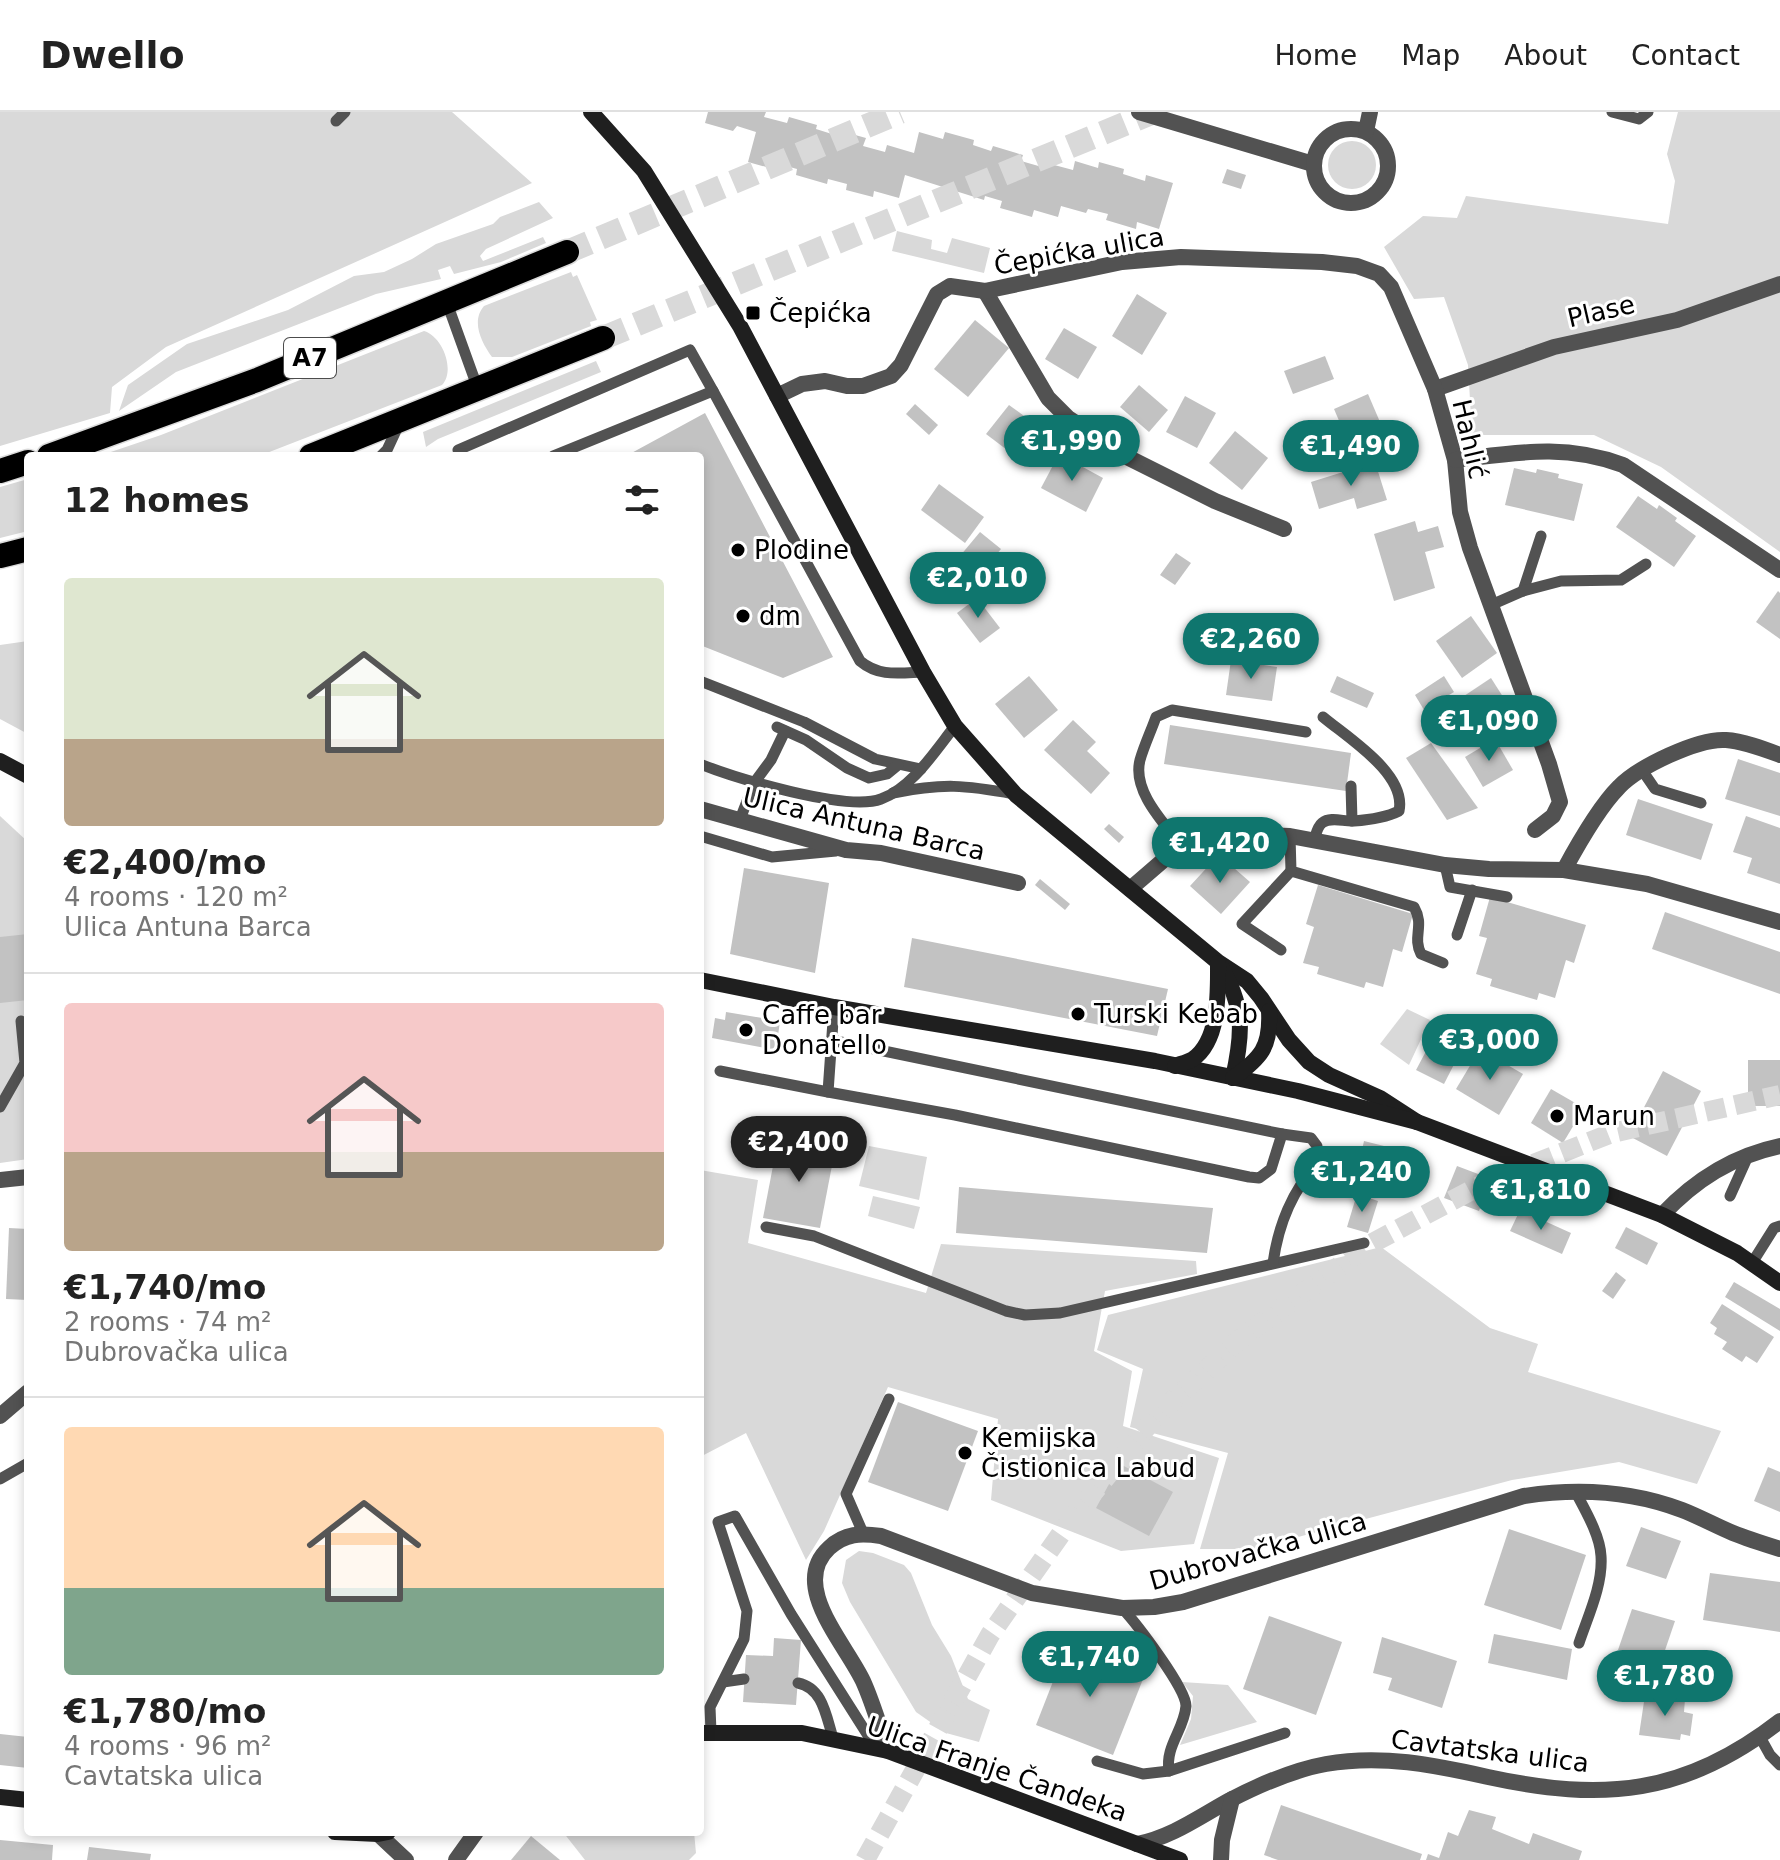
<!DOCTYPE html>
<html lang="en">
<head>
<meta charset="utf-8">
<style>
  :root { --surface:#fff; --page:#f2f2f2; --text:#222; --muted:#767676; --line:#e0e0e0; --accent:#0f766e }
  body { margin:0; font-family:"DejaVu Sans",sans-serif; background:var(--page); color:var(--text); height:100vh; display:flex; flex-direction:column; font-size:30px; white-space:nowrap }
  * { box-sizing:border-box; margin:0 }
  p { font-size:26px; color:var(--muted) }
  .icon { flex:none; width:44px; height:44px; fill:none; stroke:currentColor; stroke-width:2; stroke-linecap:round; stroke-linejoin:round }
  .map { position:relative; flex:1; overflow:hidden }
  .side { position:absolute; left:24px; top:340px; width:680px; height:1384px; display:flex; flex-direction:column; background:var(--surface); border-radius:8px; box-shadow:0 4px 12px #0003 }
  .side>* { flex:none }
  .price { position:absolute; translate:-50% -68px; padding:0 18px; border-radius:28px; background:var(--accent); color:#fff; font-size:26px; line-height:52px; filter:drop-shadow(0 2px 4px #0008) }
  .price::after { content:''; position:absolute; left:50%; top:48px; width:24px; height:18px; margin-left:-12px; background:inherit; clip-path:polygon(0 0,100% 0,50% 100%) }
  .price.active { background:#222; color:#fff }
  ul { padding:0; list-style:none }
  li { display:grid; align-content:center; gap:16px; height:424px; padding:0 40px }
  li+li { border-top:2px solid var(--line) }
  li span { display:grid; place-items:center; height:248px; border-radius:8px; color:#555 }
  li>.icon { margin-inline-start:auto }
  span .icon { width:144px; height:144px; fill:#fffc; stroke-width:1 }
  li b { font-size:34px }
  h2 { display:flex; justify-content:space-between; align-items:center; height:96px; padding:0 40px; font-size:34px }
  header { display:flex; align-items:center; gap:48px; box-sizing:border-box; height:112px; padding:0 40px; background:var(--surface); border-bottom:2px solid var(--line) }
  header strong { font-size:38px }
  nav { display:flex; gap:44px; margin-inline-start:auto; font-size:28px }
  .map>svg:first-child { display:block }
  .green { fill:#d9d9d9 }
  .building { fill:#c2c2c2 }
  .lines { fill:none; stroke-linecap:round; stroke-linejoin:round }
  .primary-tunnel { stroke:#d9d9d9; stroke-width:20; stroke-dasharray:20 10; stroke-linecap:butt }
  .highway-tunnel { stroke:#d9d9d9; stroke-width:24; stroke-dasharray:24 12; stroke-linecap:butt }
  .highway-casing { stroke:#dbdbdb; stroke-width:27 }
  .lane { stroke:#525252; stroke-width:11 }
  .street { stroke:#525252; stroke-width:16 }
  .secondary { stroke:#1f1f1f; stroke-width:16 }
  .highway { stroke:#000; stroke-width:24 }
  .poi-dot { fill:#000; stroke:#fff; stroke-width:3 }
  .labels { text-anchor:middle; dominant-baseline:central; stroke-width:6; stroke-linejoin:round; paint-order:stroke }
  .shield { fill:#fff; stroke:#4c4c4c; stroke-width:2 }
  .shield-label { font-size:24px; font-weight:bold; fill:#000 }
  .street-label { font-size:26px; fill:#000; stroke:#fff }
  .poi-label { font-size:26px; fill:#000; stroke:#fff; text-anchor:start }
</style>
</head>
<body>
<header>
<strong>Dwello</strong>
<nav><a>Home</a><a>Map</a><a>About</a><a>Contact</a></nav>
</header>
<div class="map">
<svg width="1780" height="1748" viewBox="0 0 1780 1748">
  <rect width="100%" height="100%" fill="#fff"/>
  <g class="green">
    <polygon points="0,0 452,0 532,71 166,235 112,275 110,301 0,334"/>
    <polygon points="1678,0 1780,0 1780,440 1661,355 1594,323 1472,323 1468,253 1444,185 1414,187 1384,135 1423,104 1457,106 1466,84 1668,112 1675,69 1667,42"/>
    <circle cx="1352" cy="53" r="24"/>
    <polygon points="539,90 553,106 486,137 480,144 483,149 543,125 546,131 501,150 454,162 450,154 438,158 441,167 376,182 176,260 119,299 128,273 187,232 288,198 354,164 384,160 412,147 436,132 493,112 500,105"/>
    <polygon points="897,119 932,128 931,137 947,141 952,126 990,136 984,161 892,139"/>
    <path d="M571 160 573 165 577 163 597 208 590 210 591 214 512 245H492C481 230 471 209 484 194Z"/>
    <path d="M424 219C442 224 456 258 442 273L259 344H99L161 323Z"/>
    <polygon points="596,249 601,260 438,327 426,335 423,320"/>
    <polygon points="28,367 28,419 0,426 0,375"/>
    <polygon points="28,529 28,622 0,607 0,533"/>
    <polygon points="0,704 28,730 28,1047 0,1051"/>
    <polygon points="1407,897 1430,908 1409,953 1380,932"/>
    <polygon points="869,1034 927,1045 919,1088 859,1074"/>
    <polygon points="700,1058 758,1068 748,1131 926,1181 941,1132 1196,1149 1197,1162 1105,1179 1094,1239 1132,1259 1123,1314 1219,1346 1194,1432 1121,1439 991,1388 998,1307 888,1275 824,1419 806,1448 746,1321 700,1345"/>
    <polygon points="873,1084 920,1095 914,1117 868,1104"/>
    <polygon points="1381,1135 1490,1216 1538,1232 1528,1260 1721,1319 1697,1372 1619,1350 1512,1368 1253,1437 1200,1437 1228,1341 1130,1315 1143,1257 1097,1238 1108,1203"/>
    <polygon points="859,1439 873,1441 904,1453 911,1461 932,1513 951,1544 968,1587 990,1598 979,1630 946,1621 916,1600 850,1490 842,1471 846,1448"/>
    <polygon points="1182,1570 1228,1573 1257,1610 1180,1633 1191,1607 1193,1584"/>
    <polygon points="563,1720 694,1720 696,1741 689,1748 585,1748"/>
  </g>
  <g class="building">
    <polygon points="708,0 766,0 764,5 787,11 789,5 817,13 816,17 835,23 837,18 866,26 863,34 885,40 887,33 914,41 919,20 943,27 945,20 974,28 973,33 991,39 993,34 1023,43 1021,49 1042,55 1043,50 1073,58 1075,49 1098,56 1099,50 1124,57 1123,62 1145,69 1146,63 1173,71 1159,117 1137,110 1136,117 1106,108 1108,102 1088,97 1086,101 1061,94 1058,105 1034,98 1032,105 1000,96 1002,89 985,84 984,88 905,63 899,86 874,79 873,85 846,78 847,72 828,67 827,72 796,63 797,57 779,52 777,58 748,50 756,20 737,14 733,19 705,11"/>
    <polygon points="1227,57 1246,63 1241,77 1222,71"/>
    <polygon points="1137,182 1167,201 1142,243 1112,224"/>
    <polygon points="975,208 1009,236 968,285 934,257"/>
    <polygon points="1064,216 1097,235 1078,267 1045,247"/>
    <polygon points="1325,244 1334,267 1293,282 1284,259"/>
    <polygon points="1139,273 1168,298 1149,320 1120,295"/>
    <polygon points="1368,282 1380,310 1346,325 1334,297"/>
    <polygon points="1185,284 1216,301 1197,336 1166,320"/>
    <polygon points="915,292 938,313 929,323 906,302"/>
    <polygon points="1009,293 1046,320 1023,350 986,322"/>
    <polygon points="705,301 833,545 783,566 700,533 700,344 626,344"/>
    <polygon points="1235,319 1268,346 1242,378 1209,351"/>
    <polygon points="1059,342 1103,366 1086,400 1041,376"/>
    <polygon points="1375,350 1387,388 1357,397 1354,386 1319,397 1311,370"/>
    <polygon points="1514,356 1536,361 1537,357 1559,362 1558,366 1583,372 1574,409 1505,393"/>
    <polygon points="939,372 984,405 965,431 921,398"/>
    <polygon points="1638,384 1657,397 1659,393 1677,406 1675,409 1696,424 1674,455 1616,415"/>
    <polygon points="1415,409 1418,420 1438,414 1444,435 1425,440 1435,476 1394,489 1374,422"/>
    <polygon points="980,420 1001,437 976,467 955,450"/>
    <polygon points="1176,441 1191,451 1175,473 1160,463"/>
    <polygon points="1778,479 1780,481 1780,527 1756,510"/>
    <polygon points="977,486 1000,516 980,531 957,501"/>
    <polygon points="1471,504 1497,541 1462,566 1436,529"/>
    <polygon points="1231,548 1277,555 1272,589 1226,583"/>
    <polygon points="1029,564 1058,598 1024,626 995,592"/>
    <polygon points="1337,564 1374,581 1367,596 1330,580"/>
    <polygon points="1444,564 1454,580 1424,598 1415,583"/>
    <polygon points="1491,566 1505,588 1460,617 1446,596"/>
    <polygon points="1073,608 1096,630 1087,639 1110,661 1091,682 1044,638"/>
    <polygon points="1170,613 1351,641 1346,679 1164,652"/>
    <polygon points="1495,627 1513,658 1483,675 1465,645"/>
    <polygon points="1431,631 1478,696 1447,708 1406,646"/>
    <polygon points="1738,647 1780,661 1780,704 1725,687"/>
    <polygon points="1638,687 1713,712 1701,748 1626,723"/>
    <polygon points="1746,704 1780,716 1780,772 1747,761 1752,746 1733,740"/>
    <polygon points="1109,712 1124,725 1119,731 1104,717"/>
    <polygon points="1213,749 1220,756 1226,749 1250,770 1221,802 1190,774"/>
    <polygon points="744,756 829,771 815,861 730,842"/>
    <polygon points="1040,767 1070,792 1065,798 1035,773"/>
    <polygon points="1318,773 1413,802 1402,840 1393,837 1383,875 1366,870 1364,876 1317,862 1319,855 1303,851 1314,815 1306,812"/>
    <polygon points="1490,785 1586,813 1574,851 1566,848 1555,886 1539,881 1537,888 1490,874 1492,867 1476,862 1487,826 1479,824"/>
    <polygon points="1665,800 1780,840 1780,882 1652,837"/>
    <polygon points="28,822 28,888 0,891 0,825"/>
    <polygon points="912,826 1168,877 1157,924 904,875"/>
    <polygon points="726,900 780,909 776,938 712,926 715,906 725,908"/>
    <polygon points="1440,913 1467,927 1444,972 1416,958"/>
    <polygon points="1480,937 1523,962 1499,1003 1456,977"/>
    <rect x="1748" y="948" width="32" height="46"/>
    <polygon points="1663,959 1701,979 1667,1044 1629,1024"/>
    <polygon points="1551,977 1584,996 1563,1031 1531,1011"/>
    <polygon points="778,1028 835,1038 820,1116 763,1106"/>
    <polygon points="1364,1029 1384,1034 1382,1042 1426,1053 1421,1073 1343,1053 1348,1034 1362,1038"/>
    <polygon points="1457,1054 1502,1071 1495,1088 1484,1084 1479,1099 1444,1086"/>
    <polygon points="959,1075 1213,1096 1207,1141 956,1121"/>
    <polygon points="1357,1082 1378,1089 1368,1121 1347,1115"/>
    <polygon points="1520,1098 1571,1121 1562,1142 1510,1119"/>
    <polygon points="1626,1115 1658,1131 1647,1153 1615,1136"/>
    <polygon points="9,1116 28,1117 28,1188 6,1187"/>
    <polygon points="1616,1160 1626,1168 1613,1187 1602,1179"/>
    <polygon points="1734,1170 1780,1197 1780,1219 1725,1185"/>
    <polygon points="1722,1192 1774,1225 1757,1251 1746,1244 1742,1250 1722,1237 1727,1230 1714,1222 1717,1216 1710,1211"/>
    <polygon points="898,1290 978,1319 948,1399 868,1370"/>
    <polygon points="1120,1352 1173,1380 1149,1424 1096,1396"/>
    <polygon points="1768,1355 1780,1360 1780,1400 1754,1389"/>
    <polygon points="1641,1415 1681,1429 1666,1467 1626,1454"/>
    <polygon points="1509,1417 1586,1443 1561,1518 1484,1493"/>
    <polygon points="1710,1461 1780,1470 1780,1520 1703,1508"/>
    <polygon points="1632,1497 1675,1509 1661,1550 1618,1538"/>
    <polygon points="1269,1504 1342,1530 1316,1603 1243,1577"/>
    <polygon points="1494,1522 1572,1537 1567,1568 1488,1551"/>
    <polygon points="1382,1525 1457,1549 1442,1596 1388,1578 1392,1566 1373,1561"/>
    <polygon points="774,1526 801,1528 796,1593 743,1590 746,1543 773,1544"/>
    <polygon points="1068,1531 1145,1562 1113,1643 1036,1613"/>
    <polygon points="1645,1583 1685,1587 1684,1600 1693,1602 1690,1624 1681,1622 1680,1628 1639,1623"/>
    <polygon points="0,1622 28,1625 28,1656 0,1653"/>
    <polygon points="1281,1693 1422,1742 1420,1748 1278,1748 1264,1743"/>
    <polygon points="1469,1698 1496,1705 1492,1717 1529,1732 1533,1721 1582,1739 1579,1748 1426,1748 1428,1742 1439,1746 1448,1720 1458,1724"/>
    <polygon points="531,1724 560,1748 511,1748"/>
    <polygon points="0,1728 53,1733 52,1748 0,1748"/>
    <polygon points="89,1735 151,1742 150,1748 87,1748"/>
  </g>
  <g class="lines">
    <polyline class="primary-tunnel" points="865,1748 990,1523 1070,1409 1155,1305 1240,1227 1367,1134 1483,1072 1612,1021 1780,983"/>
    <g class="highway-tunnel">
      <polyline points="567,140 900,0"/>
      <polyline points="603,226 1154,0"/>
    </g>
    <defs>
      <g id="highway">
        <polyline points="49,344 257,268 567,140"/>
        <polyline points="311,344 603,226"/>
        <polyline points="0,359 28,350"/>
        <polyline points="0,444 28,437"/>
      </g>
    </defs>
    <use href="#highway" class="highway-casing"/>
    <g class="lane">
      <polyline points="1612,0 1639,7 1648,0"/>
      <polyline points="336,9 345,0"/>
      <polyline points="447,191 478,277"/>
      <polyline points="458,338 690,238 713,279"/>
      <polyline points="381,344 387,338 400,310"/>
      <path d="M553 344 713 279 860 549C879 565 899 561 923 560"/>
      <polyline points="1523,479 1541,424"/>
      <polyline points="1491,493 1523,479 1561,469 1621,468 1646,452"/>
      <polyline points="700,569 804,610 875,647 921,657"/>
      <polyline points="777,615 806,628 847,656 869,666 887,662 898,653"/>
      <path d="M700 652C735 666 847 700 881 687 912 676 935 639 955 614"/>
      <polyline points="1642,658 1655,677 1701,691"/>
      <polyline points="1351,674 1352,709"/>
      <path d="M893 681C943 671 965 673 1014 682"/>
      <polyline points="739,710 754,671 771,648 785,619"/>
      <polyline points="700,724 772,745 836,739"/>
      <path d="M1290 724 1291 759 1414 795C1425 814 1412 824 1421 842L1443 851"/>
      <path d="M1314 728C1316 723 1317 715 1322 711 1331 704 1344 710 1354 709 1368 708 1387 705 1399 699 1407 662 1348 626 1323 605"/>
      <path d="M1181 733C1164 711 1132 679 1140 648 1144 634 1151 619 1156 605L1172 598 1306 620"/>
      <polyline points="1445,753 1450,775 1507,785"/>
      <polyline points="1457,823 1472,778"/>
      <polyline points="1281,838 1242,812 1291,759"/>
      <polyline points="831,928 1282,1022 1271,1057 1259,1066 1249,1065 955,1003 828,980 834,895"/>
      <polyline points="720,959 828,980"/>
      <polyline points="0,995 25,951 21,909"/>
      <polyline points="1730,1084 1748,1044"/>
      <polyline points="766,1115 814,1124 1006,1199 1025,1203 1060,1201 1364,1131"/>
      <path d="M1273 1151C1278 1115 1292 1078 1318 1051L1317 1034 1311 1026 1282 1022"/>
      <polyline points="1752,1151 1774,1116 1780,1114"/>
      <polyline points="0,1367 28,1351"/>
      <path d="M1575 1379C1585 1398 1600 1423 1601 1444 1603 1473 1588 1504 1579 1531"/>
      <polyline points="863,1421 846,1382 889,1287"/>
      <path d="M1122 1496C1136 1511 1186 1576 1186 1594 1184 1618 1165 1634 1169 1659"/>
      <polyline points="723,1570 744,1567"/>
      <path d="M798 1571C823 1576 826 1604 833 1626"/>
      <polyline points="711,1620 710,1595 744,1527 747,1499 718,1410 735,1404 791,1502 876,1636"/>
      <polyline points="1760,1625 1770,1643 1780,1653"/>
      <polyline points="1097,1649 1143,1662 1169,1659 1285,1621"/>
    </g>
    <g class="street">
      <polyline points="1139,0 1313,52"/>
      <circle cx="1351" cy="54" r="37"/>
      <polyline points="1366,19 1370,0"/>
      <polyline points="985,179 1048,286 1068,306 1129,346 1215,389 1284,417"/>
      <polyline points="1435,277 1554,235 1677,208 1780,172"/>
      <polyline points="777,284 802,272 825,269 847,274 863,274 891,264 901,253 937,182 950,174 985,179 1122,150 1181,145 1322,150 1357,154 1379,162 1391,175 1435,277 1455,348 1460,400 1470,436 1549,652 1560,690 1553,704 1535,718"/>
      <path d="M1455 348C1516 341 1563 331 1623 353L1780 458"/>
      <polyline points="700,697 846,738 881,741 1018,771"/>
      <path d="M1564 758C1577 734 1601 693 1619 675 1638 655 1698 626 1726 628 1743 629 1764 637 1780 643"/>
      <polyline points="1130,777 1181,733 1208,724 1230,722 1290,724 1445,753 1489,757 1564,758 1647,772 1780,810"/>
      <polyline points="0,1068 28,1065"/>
      <path d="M1662 1103C1695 1068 1732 1044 1780 1034"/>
      <polyline points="0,1304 28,1280"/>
      <path d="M888 1639C880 1616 873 1591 863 1569 845 1531 789 1473 829 1436 845 1421 861 1421 881 1424L1032 1481 1122 1496 1154 1495 1183 1490 1524 1384C1577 1376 1632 1379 1682 1398 1700 1405 1716 1414 1733 1421 1748 1427 1764 1432 1780 1437"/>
      <polyline points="376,1720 406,1748"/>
      <path d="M1137 1732C1172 1725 1199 1705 1230 1688 1259 1673 1293 1658 1326 1652 1381 1642 1435 1653 1488 1665 1603 1690 1685 1683 1780 1609"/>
      <polyline points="456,1748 476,1720"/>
      <polyline points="1221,1748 1222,1728 1232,1687"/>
    </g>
    <g class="secondary">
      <polyline points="591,0 644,59 740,214 923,560 955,614 1016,683 1218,850 1247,869 1261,886 1289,928 1309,950 1329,963 1380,986 1417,1010"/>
      <polyline points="0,649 28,664"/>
      <path d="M1220 853C1245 895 1243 921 1233 966"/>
      <polyline points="700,868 834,895 1155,949 1298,979 1417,1010 1662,1103 1737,1141 1780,1171"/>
      <path d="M1175 954C1180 952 1188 950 1193 947 1220 928 1218 880 1218 851"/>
      <path d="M1233 966C1261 946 1271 935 1269 899"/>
      <polyline points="700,1621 802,1621 888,1639 1180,1748"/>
      <polyline points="0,1685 28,1688"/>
      <polyline points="335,1720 378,1722 388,1720"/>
    </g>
    <use href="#highway" class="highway"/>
  </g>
  <g class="poi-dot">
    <rect x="745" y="193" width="16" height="16" rx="4"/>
    <circle cx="738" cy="438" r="8"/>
    <circle cx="743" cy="504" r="8"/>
    <circle cx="1078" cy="902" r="8"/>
    <circle cx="746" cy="918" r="8"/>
    <circle cx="1557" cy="1004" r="8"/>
    <circle cx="965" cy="1341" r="8"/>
  </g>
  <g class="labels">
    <rect class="shield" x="284" y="226" width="52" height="40" rx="6"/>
    <g class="shield-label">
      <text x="310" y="246">A7</text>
    </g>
    <g class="street-label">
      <text transform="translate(1079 139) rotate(-10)">Čepićka ulica</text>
      <text transform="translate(1601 199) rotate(-13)">Plase</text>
      <text transform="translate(1470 327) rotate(77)">Hahlić</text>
      <text transform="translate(864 712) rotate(13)">Ulica Antuna Barca</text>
      <text transform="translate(1258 1439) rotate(-16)">Dubrovačka ulica</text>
      <text transform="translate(1490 1639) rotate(7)">Cavtatska ulica</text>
      <text transform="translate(997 1657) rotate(19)">Ulica Franje Čandeka</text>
    </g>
    <g class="poi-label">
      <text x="769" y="201">Čepićka</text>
      <text x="754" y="438">Plodine</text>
      <text x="759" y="504">dm</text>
      <text x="1094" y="902">Turski Kebab</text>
      <text x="762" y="903">Caffe bar<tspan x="762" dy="30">Donatello</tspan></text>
      <text x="1573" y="1004">Marun</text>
      <text x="981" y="1326">Kemijska<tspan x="981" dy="30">Čistionica Labud</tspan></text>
    </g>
  </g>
</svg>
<b class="price" style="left:1072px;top:371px">€1,990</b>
<b class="price" style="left:1351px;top:376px">€1,490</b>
<b class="price" style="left:978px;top:508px">€2,010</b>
<b class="price" style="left:1251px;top:569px">€2,260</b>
<b class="price" style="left:1489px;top:651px">€1,090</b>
<b class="price" style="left:1220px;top:773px">€1,420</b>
<b class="price" style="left:1490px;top:970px">€3,000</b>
<b class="price active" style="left:799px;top:1072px">€2,400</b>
<b class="price" style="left:1362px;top:1102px">€1,240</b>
<b class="price" style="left:1541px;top:1120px">€1,810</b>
<b class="price" style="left:1090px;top:1587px">€1,740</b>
<b class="price" style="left:1665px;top:1606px">€1,780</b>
<section class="side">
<h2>12 homes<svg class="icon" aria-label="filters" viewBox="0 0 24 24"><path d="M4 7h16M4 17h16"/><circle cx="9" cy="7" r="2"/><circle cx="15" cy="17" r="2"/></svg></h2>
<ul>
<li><span style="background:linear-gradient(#dfe7d0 65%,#b9a48a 0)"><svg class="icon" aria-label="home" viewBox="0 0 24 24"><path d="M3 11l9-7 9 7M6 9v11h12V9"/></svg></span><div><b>€2,400/mo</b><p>4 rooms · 120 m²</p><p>Ulica Antuna Barca</p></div></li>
<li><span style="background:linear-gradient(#f6c9c9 60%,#b9a48a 0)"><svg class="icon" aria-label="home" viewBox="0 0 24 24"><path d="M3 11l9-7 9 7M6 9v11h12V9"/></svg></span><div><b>€1,740/mo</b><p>2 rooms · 74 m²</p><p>Dubrovačka ulica</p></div></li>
<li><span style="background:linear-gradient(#ffd9b3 65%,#7fa58c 0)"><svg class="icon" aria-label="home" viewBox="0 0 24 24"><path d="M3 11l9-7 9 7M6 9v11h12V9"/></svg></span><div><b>€1,780/mo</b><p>4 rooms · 96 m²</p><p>Cavtatska ulica</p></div></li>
</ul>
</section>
</div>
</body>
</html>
